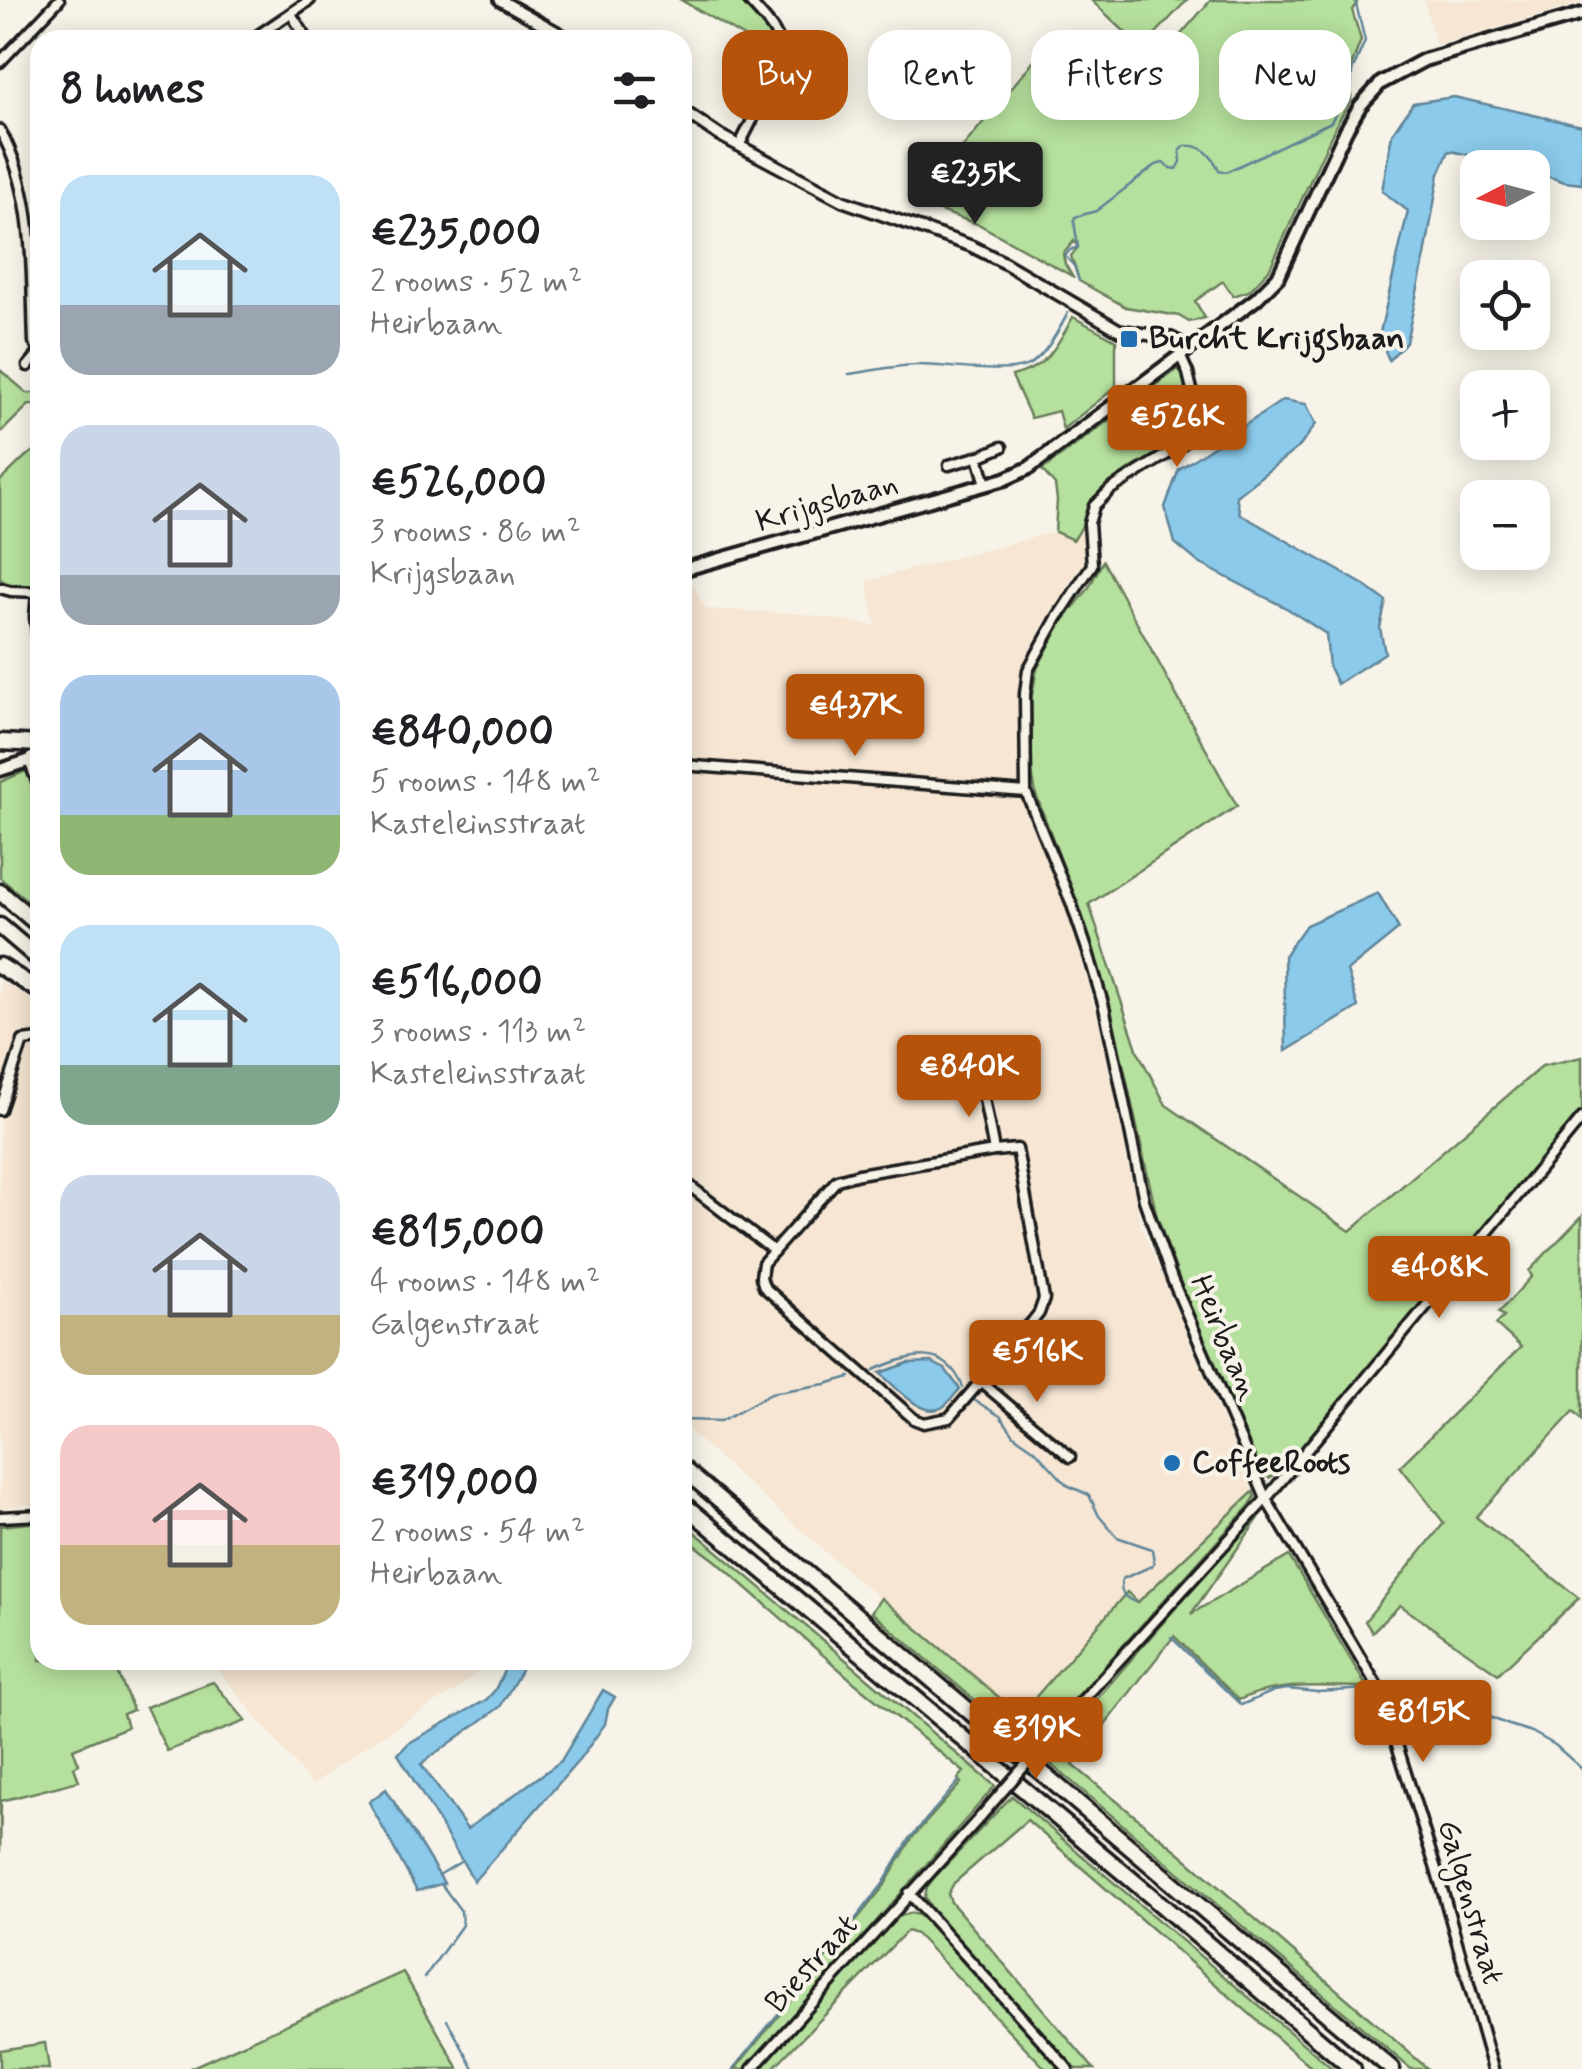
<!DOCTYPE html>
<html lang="en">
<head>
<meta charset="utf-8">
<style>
  :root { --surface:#fff; --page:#f6f6f6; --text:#202124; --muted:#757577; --accent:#b45309 }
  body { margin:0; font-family:Mynerve,sans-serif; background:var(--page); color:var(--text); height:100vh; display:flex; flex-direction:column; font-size:38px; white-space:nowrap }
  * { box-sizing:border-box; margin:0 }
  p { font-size:32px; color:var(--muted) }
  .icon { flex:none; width:55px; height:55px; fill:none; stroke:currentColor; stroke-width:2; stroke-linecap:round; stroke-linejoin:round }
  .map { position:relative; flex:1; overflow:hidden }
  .side { position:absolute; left:30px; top:30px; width:662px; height:1640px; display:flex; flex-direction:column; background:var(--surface); border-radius:30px; box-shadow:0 5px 25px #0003 }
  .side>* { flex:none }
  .banner { position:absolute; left:722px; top:30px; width:708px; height:90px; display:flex; gap:20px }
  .needle { width:65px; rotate:264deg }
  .controls { position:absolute; left:1460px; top:150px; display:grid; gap:20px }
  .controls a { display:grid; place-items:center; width:90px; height:90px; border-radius:20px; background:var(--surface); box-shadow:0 5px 25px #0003; font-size:50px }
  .price { position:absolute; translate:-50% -85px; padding:0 22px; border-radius:10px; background:var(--accent); color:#fff; font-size:32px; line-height:65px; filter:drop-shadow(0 2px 5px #0008) }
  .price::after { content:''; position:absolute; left:50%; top:60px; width:30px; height:22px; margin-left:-15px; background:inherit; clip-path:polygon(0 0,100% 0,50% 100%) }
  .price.selected { background:#222; color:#fff }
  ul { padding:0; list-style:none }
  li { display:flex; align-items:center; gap:30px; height:250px; padding:0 30px }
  li span { display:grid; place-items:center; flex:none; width:280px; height:200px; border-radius:30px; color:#555 }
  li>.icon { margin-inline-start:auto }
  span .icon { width:120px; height:120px; fill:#fffc; stroke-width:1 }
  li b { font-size:42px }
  h2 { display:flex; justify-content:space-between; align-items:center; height:120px; padding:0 30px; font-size:42px }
  .tag { padding:0 35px; border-radius:30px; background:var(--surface); box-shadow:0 5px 25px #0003; font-size:35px; line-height:90px }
  .tag.selected { background:var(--accent); color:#fff }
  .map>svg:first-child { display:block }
  .built { fill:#f6e6d3 }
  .green { fill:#b6e09d; stroke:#697e5c; stroke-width:2.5 }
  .water { fill:#8bcaeb; stroke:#5f8498; stroke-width:2.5 }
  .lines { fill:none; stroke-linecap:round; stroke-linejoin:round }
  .stream { stroke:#5f8498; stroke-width:2.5 }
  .minor-casing { stroke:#1c1c1c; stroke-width:15 }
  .tertiary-casing { stroke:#1c1c1c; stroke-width:16 }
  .secondary-casing { stroke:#1c1c1c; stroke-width:18 }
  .motorway-casing { stroke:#1c1c1c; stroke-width:21 }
  .minor { stroke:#f7f3e8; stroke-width:8 }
  .tertiary { stroke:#f7f3e8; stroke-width:9 }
  .secondary { stroke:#f7f3e8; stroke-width:10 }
  .motorway { stroke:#f7f3e8; stroke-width:14 }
  .minor-bridge-casing { stroke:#1c1c1c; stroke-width:15; stroke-linecap:butt }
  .minor-bridge { stroke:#f7f3e8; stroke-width:8 }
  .poi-dot { fill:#1f6fb2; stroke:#f7f3e8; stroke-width:4 }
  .labels { text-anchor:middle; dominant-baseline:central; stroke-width:8; stroke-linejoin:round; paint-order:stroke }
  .poi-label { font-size:32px; font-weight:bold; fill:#1c1c1c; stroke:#f7f3e8; text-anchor:start }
  .street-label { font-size:32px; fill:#1c1c1c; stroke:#f7f3e8 }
</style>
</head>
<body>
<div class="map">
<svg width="1582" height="2069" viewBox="0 0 1582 2069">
  <rect width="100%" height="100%" fill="#f7f3e8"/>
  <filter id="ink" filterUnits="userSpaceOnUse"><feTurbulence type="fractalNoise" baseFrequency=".01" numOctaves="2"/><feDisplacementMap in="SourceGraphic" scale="20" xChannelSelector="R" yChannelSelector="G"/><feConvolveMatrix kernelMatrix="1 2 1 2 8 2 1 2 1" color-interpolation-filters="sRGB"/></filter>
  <g filter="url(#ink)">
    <g class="built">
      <polygon points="1424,0 1582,0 1582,3 1436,45"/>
      <polygon points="1082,531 1084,562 1050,613 1030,649 1021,679 1021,774 1026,813 1069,915 1099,1023 1141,1226 1253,1492 1138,1602 1127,1593 1020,1716 845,1569 683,1426 683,579 688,577 706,609 802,614 876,626 867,581 1055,532 1073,540"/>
      <polygon points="0,981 40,1003 40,1509 26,1504 0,1509"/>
      <polygon points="210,1660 486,1660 479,1671 459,1688 363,1748 312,1785"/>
    </g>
    <g class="green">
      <path d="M681 0H742C754 14 776 34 777 53 777 70 755 104 747 120L732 112 764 49Z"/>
      <polygon points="1091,0 1187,0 1142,48"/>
      <polygon points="1211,0 1355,0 1357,3 1352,10 1361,40 1347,77 1352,71 1351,100 1336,125 1269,270 1249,291 1233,296 1223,281 1195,301 1205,318 1189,322 1179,316 1126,307 1079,281 1071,256 1078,247 1074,241 1063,254 1065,264 1072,276 980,225 917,203 1058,31 1141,80"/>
      <path d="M1073 317 1116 340V387L1063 429 1058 411 1031 418 1012 376C1048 367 1056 347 1073 317Z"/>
      <path d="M1178 369C1191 381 1193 416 1187 433 1160 455 1124 468 1100 492 1085 508 1086 526 1073 540L1055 532 1057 500 1055 485 1042 470Z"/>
      <polygon points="0,370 27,393 40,393 40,405 29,405 0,433"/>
      <polygon points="40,448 40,585 21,586 7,583 0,579 0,481 26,456"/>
      <polygon points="1103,561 1237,806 1089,904 1138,1052 1166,1105 1350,1231 1542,1066 1582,1057 1582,1111 1284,1469 1269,1478 1258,1468 1252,1455 1182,1287 1157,1217 1113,1019 1079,908 1036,795 1032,772 1031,700 1037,669 1060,625 1088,589"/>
      <polygon points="26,771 33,775 40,790 40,911 0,878 0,782"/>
      <polygon points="1582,1216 1582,1419 1574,1411 1476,1517 1579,1598 1498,1674 1400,1605 1372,1632 1365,1621 1444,1523 1400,1466 1521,1347 1496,1324 1504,1316 1499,1312 1532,1276 1529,1271"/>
      <polygon points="1253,1492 1255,1497 1250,1505 1043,1734 1021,1733 970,1696 871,1612 881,1598 1020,1715 1127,1592 1138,1602"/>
      <path d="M1257 1514 1259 1518 1191 1614 1289 1556 1367 1687C1324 1687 1278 1681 1239 1700L1174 1636 1073 1765 1182 1855 1428 2069H1411L1045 1759Z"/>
      <polygon points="40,1522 40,1660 113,1660 133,1710 123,1714 127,1727 73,1749 79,1764 74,1767 79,1781 1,1801 0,1852 0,1526"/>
      <polygon points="683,1522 995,1786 747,2069 735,2069 884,1886 912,1838 961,1783 958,1779 964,1772 856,1684 715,1560 683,1536"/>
      <polygon points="213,1682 246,1721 167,1751 146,1707"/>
      <polygon points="1012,1796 1333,2069 1313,2069 1027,1820 954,1883 948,1894 951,1902 1094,2069 1076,2069 936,1915 925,1898 927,1887 934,1878"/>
      <polygon points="911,1913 919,1915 929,1924 1063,2069 1046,2069 916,1934 907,1931 772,2069 761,2069 888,1925 897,1917"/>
      <polygon points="403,1972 459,2069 188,2069"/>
      <polygon points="45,2043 49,2069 0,2069 0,2050"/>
    </g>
    <g class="water">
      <path d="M1454 97 1582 126V184L1565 182 1533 172 1532 168C1504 168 1477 155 1449 151L1439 174 1425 256 1406 342 1389 360 1379 337 1408 211 1382 191 1392 134 1413 103Z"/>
      <polygon points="1283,400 1306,404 1316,424 1300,446 1236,496 1240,514 1364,585 1386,601 1380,628 1385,653 1337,684 1329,667 1326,634 1288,609 1199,563 1175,543 1165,507 1179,469"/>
      <polygon points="1378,893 1399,929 1347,971 1358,1007 1286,1051 1284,956 1306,925"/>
      <path d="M931 1362 945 1369 960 1389C955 1394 949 1403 943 1407 923 1420 894 1385 880 1373L908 1363Z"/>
      <polygon points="509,1660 527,1660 500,1707 421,1764 467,1829 561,1761 603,1690 615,1697 608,1709 605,1724 580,1759 474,1881 398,1754 409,1743 486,1700 495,1690"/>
      <polygon points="386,1789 439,1875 444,1883 417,1891 369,1802"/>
    </g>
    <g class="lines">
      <g class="stream">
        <path d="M1079 281 1075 267 1065 256 1070 250 1078 247 1074 221 1075 217 1096 211 1156 165 1163 163 1171 168 1177 169 1181 162 1180 151 1185 146C1202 144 1212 155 1219 170L1226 172 1331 122 1347 92 1352 71 1365 41 1355 0"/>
        <path d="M849 374C872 371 896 365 920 365 945 365 1010 376 1030 364 1046 355 1059 329 1068 313"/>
        <path d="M874 1370C909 1355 945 1343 963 1387"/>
        <path d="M974 1400 1000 1416 1015 1436 1035 1450 1067 1485 1089 1495 1099 1516 1117 1537 1152 1549 1154 1562 1152 1566 1122 1579C1119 1592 1123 1597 1135 1602"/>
        <polyline points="682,1420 721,1421 771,1393 826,1384 850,1377"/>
        <polyline points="1171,1637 1241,1705 1274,1691 1288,1689 1317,1692 1368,1689"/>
        <polyline points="1392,1693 1446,1699 1509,1725 1532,1732 1555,1745 1582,1769"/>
        <polyline points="439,1875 462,1861"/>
        <polyline points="424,1978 462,1925 461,1911 441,1884"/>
        <polyline points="447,2020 474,2069"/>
        <polyline points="733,2069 850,1926 883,1884 911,1837 959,1781"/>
      </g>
      <defs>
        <g id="minor">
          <polyline points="291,14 308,40"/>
          <polyline points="251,40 310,0"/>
          <polyline points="0,62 59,0"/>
          <path d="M0 130C36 195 31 270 34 342L40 350"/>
          <path d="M739 146 782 62C782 32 766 21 748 0"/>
          <polyline points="1180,355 1188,373 1193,394 1196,420 1192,436 1177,448 1111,489 1094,506 1089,523 1092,565 1057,618 1028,670 1025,694 1026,792 1072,905 1088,952 1104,1007 1117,1068 1144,1200 1172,1279 1266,1499 1376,1684 1383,1700 1440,1882 1493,2069"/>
          <polyline points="28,366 40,352"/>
          <polyline points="978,457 986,484"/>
          <polyline points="949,465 983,455 1002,447"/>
          <polyline points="0,588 11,591 40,592"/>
          <polyline points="37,592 35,617 40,656"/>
          <polyline points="682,765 1026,792"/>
          <polyline points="981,1083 994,1151"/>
          <polyline points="0,1110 23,1041 40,1039"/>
          <polygon points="1017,1149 1044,1299 1039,1313 1032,1322 949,1418 924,1423 914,1419 764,1287 761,1277 763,1263 837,1180 859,1174 994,1151"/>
          <polyline points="682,1180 774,1251"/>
          <polyline points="980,1381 1070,1457"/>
          <polyline points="0,1517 40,1515"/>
          <polyline points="1061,1724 1266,1499 1582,1118"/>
          <polyline points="909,1893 1068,2069"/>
          <polyline points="752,2069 982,1815"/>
        </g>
        <g id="tertiary">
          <polyline points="500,0 571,40"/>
          <polyline points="682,110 719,135 843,201 971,246 1003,262 1119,330 1171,338 1189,347"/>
        </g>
        <g id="secondary">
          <polyline points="682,570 1005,479 1029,468 1256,299 1278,277 1346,130 1360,106 1381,83 1424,60 1582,14"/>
          <polyline points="0,770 40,757"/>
        </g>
        <g id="motorway">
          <polyline points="0,742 40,744"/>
          <polyline points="32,760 40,781"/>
          <polyline points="0,892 40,926"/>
          <polyline points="0,926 40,960"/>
          <polyline points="0,966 40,991"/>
          <polyline points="682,1468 1392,2069"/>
          <polyline points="682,1503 1151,1896 1353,2069"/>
        </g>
      </defs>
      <use href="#minor" class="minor-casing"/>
      <use href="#tertiary" class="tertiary-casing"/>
      <use href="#secondary" class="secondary-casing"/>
      <use href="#motorway" class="motorway-casing"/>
      <use href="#minor" class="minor"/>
      <use href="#tertiary" class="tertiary"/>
      <use href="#secondary" class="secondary"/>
      <use href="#motorway" class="motorway"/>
      <defs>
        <polyline id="minor-bridge" points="982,1815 1061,1724"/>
      </defs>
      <use href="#minor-bridge" class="minor-bridge-casing"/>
      <use href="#minor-bridge" class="minor-bridge"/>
    </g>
  </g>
  <g class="poi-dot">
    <rect x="1119" y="329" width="20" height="20" rx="5"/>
    <circle cx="1172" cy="1463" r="10"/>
  </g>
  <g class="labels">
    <g class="poi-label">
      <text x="1149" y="339">Burcht Krijgsbaan</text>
      <text x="1192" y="1463">CoffeeRoots</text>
    </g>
    <g class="street-label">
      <text transform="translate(827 503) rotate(-16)">Krijgsbaan</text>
      <text transform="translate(1224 1338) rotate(67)">Heirbaan</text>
      <text transform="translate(1470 1902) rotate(74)">Galgenstraat</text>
      <text transform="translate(812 1964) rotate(-48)">Biestraat</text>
    </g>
  </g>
</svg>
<div class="controls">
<a><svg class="needle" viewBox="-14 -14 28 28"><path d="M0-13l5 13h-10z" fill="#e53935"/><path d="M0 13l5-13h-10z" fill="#757577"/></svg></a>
<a><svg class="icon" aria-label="locate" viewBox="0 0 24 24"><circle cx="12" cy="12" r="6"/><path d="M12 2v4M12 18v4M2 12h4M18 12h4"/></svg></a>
<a>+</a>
<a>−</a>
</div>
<b class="price selected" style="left:975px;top:227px">€235K</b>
<b class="price" style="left:1177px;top:470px">€526K</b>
<b class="price" style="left:855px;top:759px">€437K</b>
<b class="price" style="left:969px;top:1120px">€840K</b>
<b class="price" style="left:1439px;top:1321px">€408K</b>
<b class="price" style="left:1037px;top:1405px">€516K</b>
<b class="price" style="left:1423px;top:1765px">€815K</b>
<b class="price" style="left:1036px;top:1782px">€319K</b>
<div class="banner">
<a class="tag selected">Buy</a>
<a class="tag">Rent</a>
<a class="tag">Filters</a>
<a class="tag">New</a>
</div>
<section class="side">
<h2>8 homes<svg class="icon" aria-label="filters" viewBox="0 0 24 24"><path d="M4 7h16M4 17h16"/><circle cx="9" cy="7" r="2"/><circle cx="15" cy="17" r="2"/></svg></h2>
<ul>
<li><span style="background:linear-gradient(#bfe0f5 65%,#9aa5b1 0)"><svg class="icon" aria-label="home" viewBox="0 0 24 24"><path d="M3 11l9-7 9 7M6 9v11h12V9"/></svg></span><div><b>€235,000</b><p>2 rooms · 52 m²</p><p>Heirbaan</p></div></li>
<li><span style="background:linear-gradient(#c9d6e8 75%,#9aa5b1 0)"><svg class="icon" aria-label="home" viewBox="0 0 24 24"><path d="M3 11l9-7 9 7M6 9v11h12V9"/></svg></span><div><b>€526,000</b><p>3 rooms · 86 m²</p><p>Krijgsbaan</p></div></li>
<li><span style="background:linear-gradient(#a9c7e8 70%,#8fb573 0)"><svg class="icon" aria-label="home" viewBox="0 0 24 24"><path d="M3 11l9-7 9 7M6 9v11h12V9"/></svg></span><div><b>€840,000</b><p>5 rooms · 148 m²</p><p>Kasteleinsstraat</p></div></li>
<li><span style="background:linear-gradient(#bfe0f5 70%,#7fa58c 0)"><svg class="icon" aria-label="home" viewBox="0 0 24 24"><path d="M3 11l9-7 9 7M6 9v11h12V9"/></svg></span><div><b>€516,000</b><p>3 rooms · 113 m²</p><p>Kasteleinsstraat</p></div></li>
<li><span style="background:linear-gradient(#c9d6e8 70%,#c2b280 0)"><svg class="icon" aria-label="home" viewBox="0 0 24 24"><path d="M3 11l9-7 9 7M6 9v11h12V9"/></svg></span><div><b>€815,000</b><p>4 rooms · 148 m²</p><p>Galgenstraat</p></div></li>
<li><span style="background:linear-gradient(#f6c9c9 60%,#c2b280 0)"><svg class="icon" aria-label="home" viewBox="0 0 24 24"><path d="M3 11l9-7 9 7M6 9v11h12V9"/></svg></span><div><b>€319,000</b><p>2 rooms · 54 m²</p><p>Heirbaan</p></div></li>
</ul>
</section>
</div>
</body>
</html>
